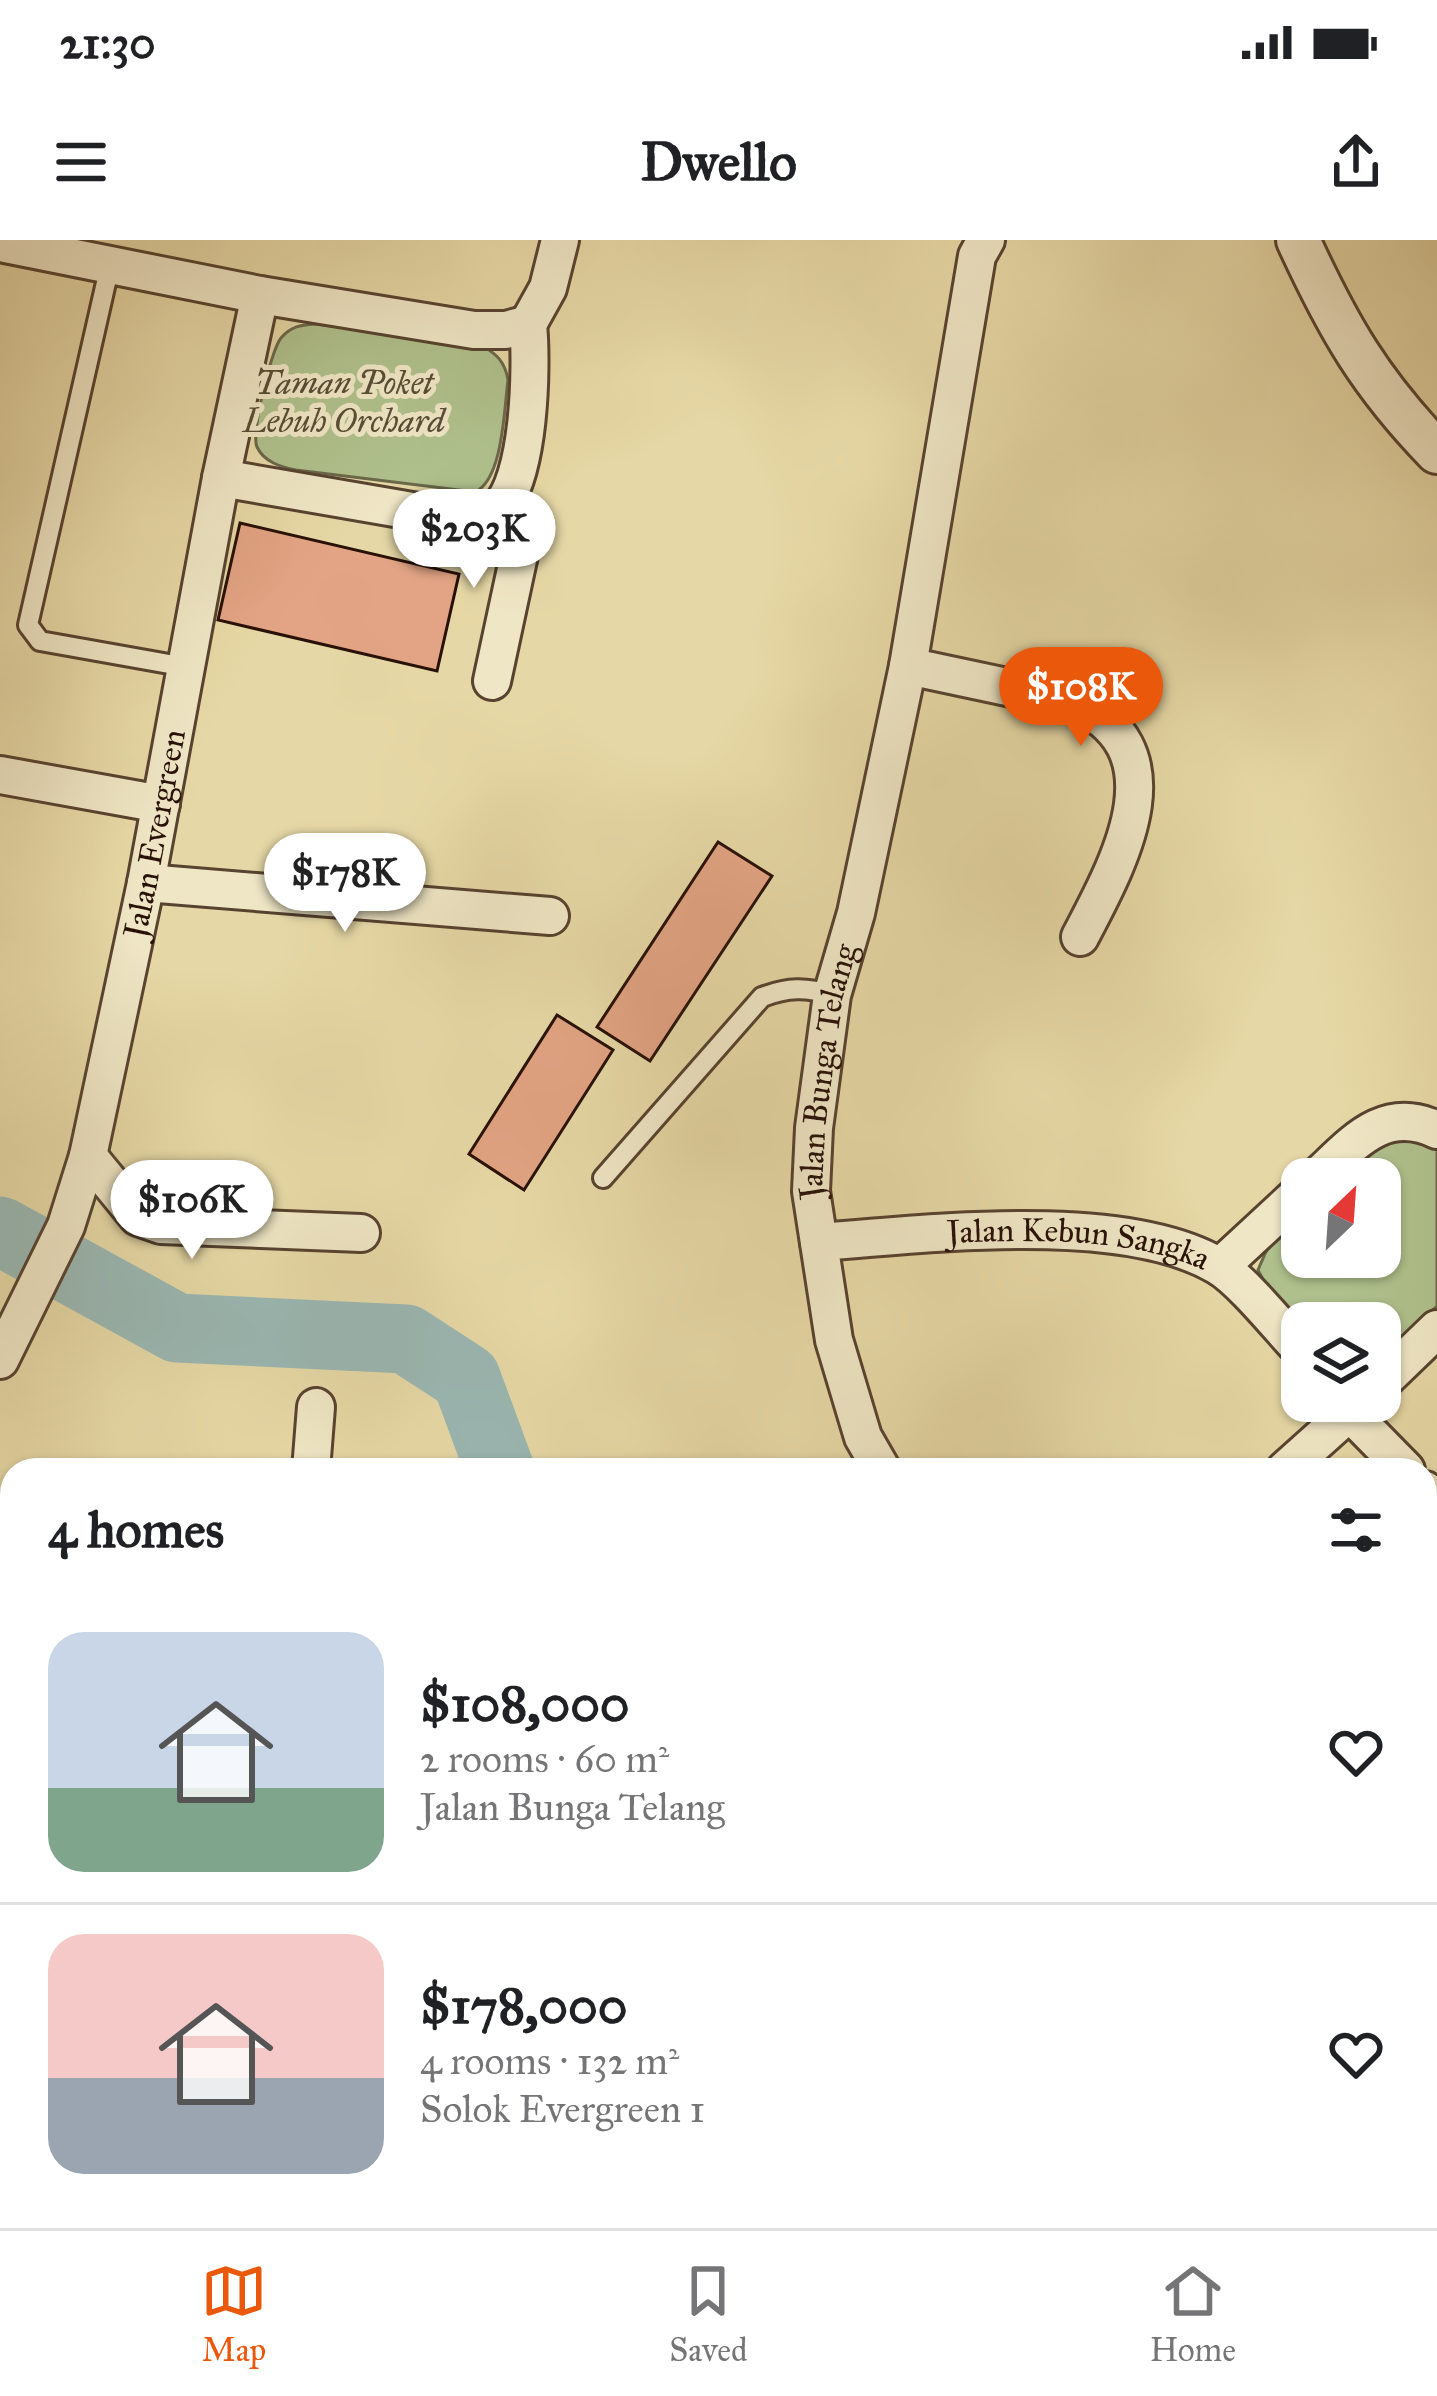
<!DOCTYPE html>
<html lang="en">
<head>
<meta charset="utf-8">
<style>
  :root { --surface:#fff; --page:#f2f2f2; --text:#202124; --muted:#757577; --line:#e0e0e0; --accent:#ea580c }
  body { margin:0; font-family:"IM FELL Great Primer",serif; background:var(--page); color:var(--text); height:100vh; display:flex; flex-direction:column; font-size:45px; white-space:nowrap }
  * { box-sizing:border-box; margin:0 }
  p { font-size:39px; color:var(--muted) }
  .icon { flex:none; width:66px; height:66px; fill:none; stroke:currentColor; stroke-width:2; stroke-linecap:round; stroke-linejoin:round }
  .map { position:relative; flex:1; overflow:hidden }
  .details { position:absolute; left:0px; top:1218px; width:1437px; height:771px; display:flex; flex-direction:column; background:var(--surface); border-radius:36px 36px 0 0; box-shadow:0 3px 9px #0004 }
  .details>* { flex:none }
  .needle { width:78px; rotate:25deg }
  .fabs { position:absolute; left:1281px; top:918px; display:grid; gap:24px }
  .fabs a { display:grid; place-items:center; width:120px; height:120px; border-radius:24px; background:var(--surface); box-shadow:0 3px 9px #0004; font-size:60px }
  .price { position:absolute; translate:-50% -102px; padding:0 27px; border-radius:42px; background:#fff; color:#222; font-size:39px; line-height:78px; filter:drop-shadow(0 3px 6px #0008) }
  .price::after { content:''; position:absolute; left:50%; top:72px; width:36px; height:27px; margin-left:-18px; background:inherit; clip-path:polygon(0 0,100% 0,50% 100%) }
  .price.current { background:var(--accent); color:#fff }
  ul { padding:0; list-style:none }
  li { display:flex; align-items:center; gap:36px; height:300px; padding:0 48px }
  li+li { border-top:3px solid var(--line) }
  li span { display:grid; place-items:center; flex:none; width:336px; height:240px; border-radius:36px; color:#555 }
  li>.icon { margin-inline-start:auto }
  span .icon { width:144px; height:144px; fill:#fffc; stroke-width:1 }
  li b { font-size:51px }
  h2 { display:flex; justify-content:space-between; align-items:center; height:144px; padding:0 48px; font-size:51px }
  .status { display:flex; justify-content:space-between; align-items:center; height:84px; padding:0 60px; background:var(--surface); direction:ltr }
  .status svg { height:33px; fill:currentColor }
  header { display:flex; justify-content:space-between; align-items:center; height:156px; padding:0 48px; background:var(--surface); font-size:54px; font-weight:700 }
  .tab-bar { display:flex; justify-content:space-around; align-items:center; height:168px; border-top:3px solid var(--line); background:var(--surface); font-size:33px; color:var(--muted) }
  .tab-bar a { display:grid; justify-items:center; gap:6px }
  .tab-bar .current { color:var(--accent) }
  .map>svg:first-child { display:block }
  .green { fill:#afc08c; stroke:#6c684a; stroke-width:3 }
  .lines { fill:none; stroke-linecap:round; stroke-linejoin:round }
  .river { stroke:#9ab7b2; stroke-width:69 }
  .building { fill:#e2a484; stroke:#291108; stroke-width:3 }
  .service-casing { stroke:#584330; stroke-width:24 }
  .minor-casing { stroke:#584330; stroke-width:42 }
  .tertiary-casing { stroke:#584330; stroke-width:48 }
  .path { stroke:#291108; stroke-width:8; stroke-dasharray:3 6; stroke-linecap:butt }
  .service { stroke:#efe6c5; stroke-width:18 }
  .minor { stroke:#efe6c5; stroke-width:36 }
  .tertiary { stroke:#efe6c5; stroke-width:42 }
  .labels { text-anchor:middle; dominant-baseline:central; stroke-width:10; stroke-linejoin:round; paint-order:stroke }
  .park-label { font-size:33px; font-style:italic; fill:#584e36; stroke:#efe6c5 }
  .street-label { font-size:33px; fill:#291108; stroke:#efe6c5 }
</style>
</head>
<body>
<div class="status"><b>21:30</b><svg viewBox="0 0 49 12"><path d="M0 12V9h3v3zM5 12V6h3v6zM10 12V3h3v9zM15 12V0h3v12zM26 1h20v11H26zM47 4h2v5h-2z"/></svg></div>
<header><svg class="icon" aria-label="menu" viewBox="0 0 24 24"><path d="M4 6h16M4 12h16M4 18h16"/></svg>Dwello<svg class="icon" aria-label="share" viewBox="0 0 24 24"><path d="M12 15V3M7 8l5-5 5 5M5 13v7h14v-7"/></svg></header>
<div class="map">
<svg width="1437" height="1988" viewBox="0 0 1437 1988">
  <rect width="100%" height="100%" fill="#e6d8a6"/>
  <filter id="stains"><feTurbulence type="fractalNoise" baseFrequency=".00167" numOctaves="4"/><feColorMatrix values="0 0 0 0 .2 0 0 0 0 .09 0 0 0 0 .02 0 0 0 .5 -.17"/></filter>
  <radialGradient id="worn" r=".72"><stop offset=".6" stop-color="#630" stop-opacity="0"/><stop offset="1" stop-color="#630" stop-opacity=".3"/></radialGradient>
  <g class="green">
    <path d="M315 84 481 105C497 114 505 122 508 140 504 170 503 239 475 252L296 230C281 227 264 222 257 207 251 193 271 110 281 98 291 86 301 85 315 84Z"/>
    <polygon points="1394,896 1437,904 1437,1066 1380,1120 1380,1083 1303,1083 1266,1045 1258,1030 1268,1007 1302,975 1302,1017 1380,1017 1380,939 1340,939 1375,906"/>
  </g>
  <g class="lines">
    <g class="river">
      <polyline points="0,991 177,1088 406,1099 466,1138 500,1230"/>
      <polyline points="644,1988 651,1977"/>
    </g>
  </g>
  <g class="building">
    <polygon points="240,283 459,334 437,431 218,380"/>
    <polygon points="718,602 772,636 650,821 597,787"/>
    <polygon points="557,775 613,810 524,950 469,914"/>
    <polygon points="789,1977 876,1977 870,1988 783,1988"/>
  </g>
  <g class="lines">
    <defs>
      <g id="service">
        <polyline points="110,25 28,385 40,401 186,427"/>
        <path d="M603 938 762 757C788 747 806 747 832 755"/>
        <polyline points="1425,1373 1437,1359"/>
        <polyline points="0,1707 12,1782"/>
        <polyline points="0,1879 12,1877"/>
        <polyline points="43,1977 45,1988"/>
        <polyline points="1353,1977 1362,1988"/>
        <polyline points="667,1988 673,1977"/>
        <polyline points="734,1988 741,1977"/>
      </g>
      <g id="minor">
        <polyline points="0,3 260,55 474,90 506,90 528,84"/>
        <polyline points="528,84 548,48 560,0"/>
        <path d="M221 238 470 281C479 278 490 276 497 270 530 242 532 125 528 84"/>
        <path d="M908 426C944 434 980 441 1016 449 1034 453 1054 454 1071 461 1183 507 1120 621 1080 697"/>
        <polyline points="492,441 519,315 506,260"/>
        <polyline points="0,535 161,564"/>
        <polyline points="146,643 550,676"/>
        <polyline points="88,916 138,977 161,985 361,993"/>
        <path d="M1315 939C1352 905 1383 864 1437 890"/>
        <path id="s1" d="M819 1002C927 994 1123 970 1218 1026 1243 1041 1280 1088 1302 1111"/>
        <polyline points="1220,1027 1302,951"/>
        <path id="s2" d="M0 1120 66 986 88 916 146 643 221 238 260 55"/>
        <polyline points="1380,1144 1437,1089"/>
        <polyline points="1350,1173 1406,1230"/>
        <polyline points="311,1230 316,1167"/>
        <path id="s3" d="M882 1230 863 1197 834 1100 811 951 814 888 832 755 856 673 908 426 977 16 986 0"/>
        <polyline points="1285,1230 1362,1161"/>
        <polyline points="1425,1250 1437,1262"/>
        <polyline points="0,1458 12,1459"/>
        <polyline points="1425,1564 1437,1553"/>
        <polyline points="478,1988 484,1977"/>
        <polyline points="1252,1988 1262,1977"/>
      </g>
      <path id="tertiary" d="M1298 0C1338 87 1370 143 1437 212"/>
    </defs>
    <use href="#service" class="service-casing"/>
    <use href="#minor" class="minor-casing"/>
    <use href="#tertiary" class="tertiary-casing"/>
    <polyline class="path" points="0,1284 12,1285"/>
    <use href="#service" class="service"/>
    <use href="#minor" class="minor"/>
    <use href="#tertiary" class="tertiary"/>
  </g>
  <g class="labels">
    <g class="park-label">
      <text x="344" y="143">Taman Poket<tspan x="344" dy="38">Lebuh Orchard</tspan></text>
    </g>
    <g class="street-label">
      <text stroke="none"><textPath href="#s2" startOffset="552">Jalan Evergreen</textPath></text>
      <text stroke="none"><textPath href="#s3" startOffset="411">Jalan Bunga Telang</textPath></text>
      <text stroke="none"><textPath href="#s1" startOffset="261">Jalan Kebun Sangka</textPath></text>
    </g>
  </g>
  <rect width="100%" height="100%" filter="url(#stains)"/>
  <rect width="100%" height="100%" fill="url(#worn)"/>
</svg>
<div class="fabs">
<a><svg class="needle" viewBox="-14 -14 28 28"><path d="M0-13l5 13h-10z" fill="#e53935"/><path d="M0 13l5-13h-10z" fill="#757577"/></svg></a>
<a><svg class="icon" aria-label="layers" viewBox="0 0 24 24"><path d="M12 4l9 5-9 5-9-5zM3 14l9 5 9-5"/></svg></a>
</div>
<b class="price" style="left:474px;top:351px">$203K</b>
<b class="price current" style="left:1081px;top:509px">$108K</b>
<b class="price" style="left:345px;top:695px">$178K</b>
<b class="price" style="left:192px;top:1022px">$106K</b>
<section class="details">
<h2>4 homes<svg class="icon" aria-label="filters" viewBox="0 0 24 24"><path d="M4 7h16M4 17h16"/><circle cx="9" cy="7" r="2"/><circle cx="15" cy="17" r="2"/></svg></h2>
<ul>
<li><span style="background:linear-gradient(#c9d6e8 65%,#7fa58c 0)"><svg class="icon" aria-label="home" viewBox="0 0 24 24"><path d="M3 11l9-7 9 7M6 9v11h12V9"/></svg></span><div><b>$108,000</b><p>2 rooms · 60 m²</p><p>Jalan Bunga Telang</p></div><svg class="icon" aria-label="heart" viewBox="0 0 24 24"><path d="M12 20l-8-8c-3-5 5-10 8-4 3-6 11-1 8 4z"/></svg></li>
<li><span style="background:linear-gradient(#f6c9c9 60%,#9aa5b1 0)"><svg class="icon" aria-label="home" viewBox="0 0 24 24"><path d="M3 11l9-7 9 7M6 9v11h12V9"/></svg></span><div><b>$178,000</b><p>4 rooms · 132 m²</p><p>Solok Evergreen 1</p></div><svg class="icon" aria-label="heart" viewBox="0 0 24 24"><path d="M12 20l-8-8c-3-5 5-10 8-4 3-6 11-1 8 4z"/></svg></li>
</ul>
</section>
</div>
<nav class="tab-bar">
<a class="current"><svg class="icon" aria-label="map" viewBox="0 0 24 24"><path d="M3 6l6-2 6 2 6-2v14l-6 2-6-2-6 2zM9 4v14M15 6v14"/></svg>Map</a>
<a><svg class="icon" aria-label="saved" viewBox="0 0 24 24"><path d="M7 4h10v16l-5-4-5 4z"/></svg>Saved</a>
<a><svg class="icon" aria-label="home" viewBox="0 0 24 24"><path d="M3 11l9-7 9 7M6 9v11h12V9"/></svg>Home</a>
</nav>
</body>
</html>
